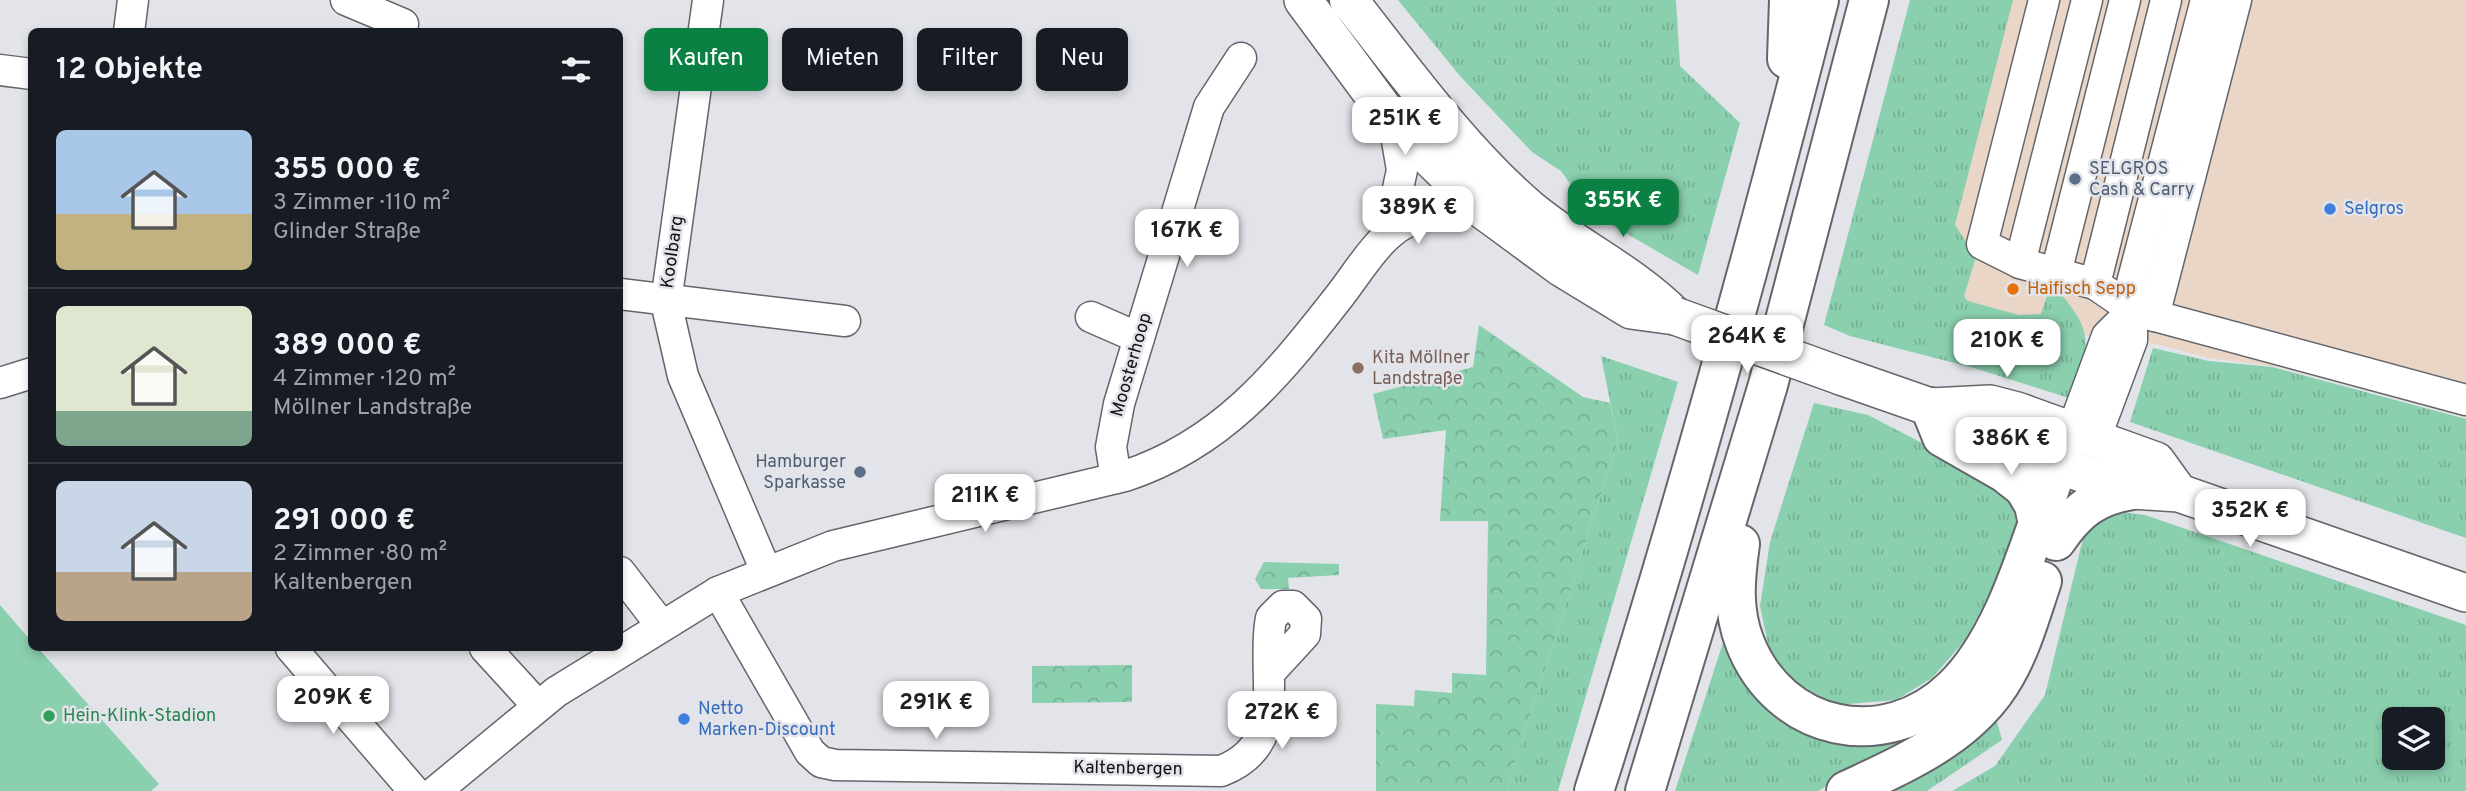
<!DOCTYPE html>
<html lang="de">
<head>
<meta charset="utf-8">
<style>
  :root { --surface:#171b24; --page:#20242c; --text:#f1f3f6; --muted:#9ea1a6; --line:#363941; --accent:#0b8043 }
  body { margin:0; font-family:Overpass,sans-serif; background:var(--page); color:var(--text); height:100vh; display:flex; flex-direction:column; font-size:26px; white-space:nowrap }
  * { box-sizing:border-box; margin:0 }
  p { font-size:23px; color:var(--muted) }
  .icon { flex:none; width:38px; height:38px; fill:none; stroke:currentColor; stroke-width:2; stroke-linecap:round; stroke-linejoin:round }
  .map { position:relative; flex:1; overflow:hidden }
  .panel { position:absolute; left:28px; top:28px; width:595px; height:623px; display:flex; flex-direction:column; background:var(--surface); border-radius:10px; box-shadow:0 4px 10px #0003 }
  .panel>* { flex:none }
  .banner { position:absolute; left:644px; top:28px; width:665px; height:63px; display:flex; gap:14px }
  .tools { position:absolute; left:2382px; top:707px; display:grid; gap:14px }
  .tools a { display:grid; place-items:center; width:63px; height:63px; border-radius:10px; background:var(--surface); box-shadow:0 4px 10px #0003; font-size:35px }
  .price { position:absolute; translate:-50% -60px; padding:0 16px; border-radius:14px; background:#fff; color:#222; font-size:23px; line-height:46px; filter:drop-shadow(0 2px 4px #0008) }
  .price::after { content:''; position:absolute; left:50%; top:42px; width:21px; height:16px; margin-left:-10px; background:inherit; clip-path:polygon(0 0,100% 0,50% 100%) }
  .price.active { background:var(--accent); color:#fff }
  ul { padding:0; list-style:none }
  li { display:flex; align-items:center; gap:21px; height:175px; padding:0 28px }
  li+li { border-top:2px solid var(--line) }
  li span { display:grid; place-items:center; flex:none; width:196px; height:140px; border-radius:10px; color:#555 }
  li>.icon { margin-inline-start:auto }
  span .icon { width:84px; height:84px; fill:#fffc; stroke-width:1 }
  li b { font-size:30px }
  h2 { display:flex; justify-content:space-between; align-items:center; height:84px; padding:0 28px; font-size:30px }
  .chip { padding:0 24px; border-radius:10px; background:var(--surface); box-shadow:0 4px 10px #0003; font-size:24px; line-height:63px }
  .chip.active { background:var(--accent); color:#fff }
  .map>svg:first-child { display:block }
  .commercial { fill:#ead6c7 }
  .grass { fill:url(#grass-tufts); fill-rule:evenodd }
  .park { fill:url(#park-crowns) }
  .pitch { fill:#8acfae }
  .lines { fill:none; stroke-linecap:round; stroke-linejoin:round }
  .minor-casing { stroke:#64666b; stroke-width:33 }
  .major-casing { stroke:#64666b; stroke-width:40 }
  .highway-casing { stroke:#64666b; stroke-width:42 }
  .minor { stroke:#fff; stroke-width:30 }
  .major { stroke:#fff; stroke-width:37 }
  .highway { stroke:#fff; stroke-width:38 }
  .major-bridge-casing { stroke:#64666b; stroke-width:40; stroke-linecap:butt }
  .major-bridge { stroke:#fff; stroke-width:37 }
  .service-dot { fill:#5c6f8a; stroke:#e2e4e9; stroke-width:2.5 }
  .shop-dot { fill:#3f7fe0; stroke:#e2e4e9; stroke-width:2.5 }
  .food-dot { fill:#e8710a; stroke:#e2e4e9; stroke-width:2.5 }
  .education-dot { fill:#8d6e63; stroke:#e2e4e9; stroke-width:2.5 }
  .leisure-dot { fill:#2e9e5b; stroke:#e2e4e9; stroke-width:2.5 }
  .labels { text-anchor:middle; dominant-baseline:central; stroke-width:5; stroke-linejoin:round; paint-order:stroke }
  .service-label { font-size:18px; fill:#4e5e75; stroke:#e2e4e9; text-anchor:start }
  .shop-label { font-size:18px; fill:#366cbe; stroke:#e2e4e9; text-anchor:start }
  .street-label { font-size:18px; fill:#111214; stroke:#e2e4e9 }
  .food-label { font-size:18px; fill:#c56008; stroke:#e2e4e9; text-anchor:start }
  .education-label { font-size:18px; fill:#785e54; stroke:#e2e4e9; text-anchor:start }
  .leisure-label { font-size:18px; fill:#27864d; stroke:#e2e4e9; text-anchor:start }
</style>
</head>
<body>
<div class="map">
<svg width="2466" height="791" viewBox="0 0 2466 791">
  <defs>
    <pattern id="grass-tufts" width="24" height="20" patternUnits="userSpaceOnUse" patternTransform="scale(1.75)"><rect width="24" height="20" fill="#8acfae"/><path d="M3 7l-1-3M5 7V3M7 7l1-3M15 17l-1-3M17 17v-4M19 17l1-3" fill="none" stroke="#76b195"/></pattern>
    <pattern id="park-crowns" width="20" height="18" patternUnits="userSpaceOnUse" patternTransform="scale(1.75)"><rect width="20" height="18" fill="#8acfae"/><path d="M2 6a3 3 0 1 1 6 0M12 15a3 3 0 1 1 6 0" fill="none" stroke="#76b195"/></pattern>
  </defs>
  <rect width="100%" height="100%" fill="#e2e4e9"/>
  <polygon class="commercial" points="1930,0 2466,0 2466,417 2279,367 2209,358 2155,344 1854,305"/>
  <g class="grass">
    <polygon points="1398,0 1676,0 1680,66 1740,123 1698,275 1591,213 1561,171 1532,152 1460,76"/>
    <path d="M1910 0H2013L1955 225 1976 257 1964 296 1968 301 2019 315 2041 314 2051 283C2094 330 2092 341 2072 399L1974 368 1850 336 1824 325Z"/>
    <polygon points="2153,348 2209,361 2272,367 2466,419 2466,538 2130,422"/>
    <polygon points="1601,356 1678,382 1558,791 1506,791 1618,441"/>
    <polygon points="1814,403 1868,415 1999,483 2013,506 2017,529 2000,575 1966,639 1932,678 1896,700 1836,705 1796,685 1769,649 1760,606 1770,542"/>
    <path d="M2106 510 2145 515 2466 625V791H1952L1995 766 2045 695 2086 526ZM2394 719H2432V758H2394Z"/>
    <polygon points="1728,627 1770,700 1956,714 1818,791 1675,791"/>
    <polygon points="1995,715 2002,740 1927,791 1885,791"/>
  </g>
  <g class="park">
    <polygon points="1479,325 1583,397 1610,403 1618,441 1506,791 1376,791 1376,704 1414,706 1415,690 1452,693 1452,673 1486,675 1488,521 1440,521 1446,430 1383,439 1373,394 1473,367"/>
    <polygon points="1264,562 1339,564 1339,575 1288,578 1289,589 1261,589 1255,579"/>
    <polygon points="1132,665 1132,702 1032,703 1032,666"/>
  </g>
  <polygon class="pitch" points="0,605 31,641 32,648 38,648 159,784 151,791 0,791"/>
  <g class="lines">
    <defs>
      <g id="minor">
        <polyline points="346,0 403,24"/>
        <polyline points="708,0 666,302 683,376 766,571"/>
        <polyline points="2044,0 1982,244 2020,263 2095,284 2133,310 2466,400"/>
        <polyline points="129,32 133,0"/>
        <polyline points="0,70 32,74"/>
        <polyline points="1388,235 1402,170 1394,123"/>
        <polyline points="2020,263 2087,0"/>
        <polyline points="2056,273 2125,0"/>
        <polyline points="2095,284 2166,0"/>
        <polyline points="620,294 845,321"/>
        <polyline points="2154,316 2236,0"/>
        <polyline points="1091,317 1139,338"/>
        <polyline points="0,383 32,373"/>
        <polyline points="2072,431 2107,336 2133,310"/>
        <polyline points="2095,439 2132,340 2132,283 2206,0"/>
        <polyline points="1116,478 1111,447 1119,404 1209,107 1241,58"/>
        <polyline points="620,572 661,625"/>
        <path d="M718 592 810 752 821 762 835 765 1221 771C1292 744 1260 674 1271 618L1283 606H1293L1306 619 1305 634 1270 672"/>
        <polyline points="291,648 414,791"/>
        <polyline points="485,648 538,706"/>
        <path d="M436 791 556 692 718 592 833 546 1125 476C1222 444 1277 376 1338 298 1354 278 1369 252 1388 235 1413 212 1451 207 1483 210"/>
      </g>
      <g id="major">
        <polyline points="1303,0 1394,123 1483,210 1562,268 1631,310 1675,316"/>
        <path d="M1349 0C1403 69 1463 152 1530 209 1577 248 1631 272 1675 316"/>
        <polyline points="1841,376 1930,407 1982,436 2081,473 2132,490 2179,493 2466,593"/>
        <polyline points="1931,407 1990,404 2017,411 2156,461 2179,493"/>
      </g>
      <g id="highway">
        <polyline points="1349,0 1351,3"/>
        <polyline points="1787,59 1789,0"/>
        <polyline points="1930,407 1942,437 2005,473 2024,488 2034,505 2037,520"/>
        <path d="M2056 541C2077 510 2095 496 2132 490"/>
        <path d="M1740 544C1735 579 1732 610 1745 643 1780 732 1885 754 1953 688 2008 635 2031 535 2059 464"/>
        <path d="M1594 791C1678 530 1751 266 1819 0"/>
        <polyline points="1645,791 1768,385 1869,0"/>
        <path d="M1846 791C1905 763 1971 736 2005 676 2022 647 2031 613 2042 581"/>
      </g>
    </defs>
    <use href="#minor" class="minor-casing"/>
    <use href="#major" class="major-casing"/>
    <use href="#highway" class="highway-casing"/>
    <use href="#minor" class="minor"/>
    <use href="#major" class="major"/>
    <use href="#highway" class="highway"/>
    <defs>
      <polyline id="major-bridge" points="1675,316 1841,376"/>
    </defs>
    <use href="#major-bridge" class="major-bridge-casing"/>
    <use href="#major-bridge" class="major-bridge"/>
  </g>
  <g class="service-dot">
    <circle cx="2075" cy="179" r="7"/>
    <circle cx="860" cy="472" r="7"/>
  </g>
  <g class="shop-dot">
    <circle cx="2330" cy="209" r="7"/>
    <circle cx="684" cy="719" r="7"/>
  </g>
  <circle class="food-dot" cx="2013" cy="289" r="7"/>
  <circle class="education-dot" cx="1358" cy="368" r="7"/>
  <circle class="leisure-dot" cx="49" cy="716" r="7"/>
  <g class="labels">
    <g class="service-label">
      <text x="2089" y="169">SELGROS<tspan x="2089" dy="21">Cash &amp; Carry</tspan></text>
      <text x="846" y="462" text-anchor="end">Hamburger<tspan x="846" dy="21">Sparkasse</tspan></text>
    </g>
    <g class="shop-label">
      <text x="2344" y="209">Selgros</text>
      <text x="698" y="709">Netto<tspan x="698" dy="21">Marken-Discount</tspan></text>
    </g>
    <g class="street-label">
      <text transform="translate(673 252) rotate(-82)">Koolbarg</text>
      <text transform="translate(1132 365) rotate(-74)">Moosterhoop</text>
      <text transform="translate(1128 769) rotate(1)">Kaltenbergen</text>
    </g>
    <g class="food-label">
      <text x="2027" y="289">Haifisch Sepp</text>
    </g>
    <g class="education-label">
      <text x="1372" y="358">Kita Möllner<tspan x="1372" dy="21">Landstraße</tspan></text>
    </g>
    <g class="leisure-label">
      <text x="63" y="716">Hein-Klink-Stadion</text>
    </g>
  </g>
</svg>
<div class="tools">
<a><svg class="icon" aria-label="layers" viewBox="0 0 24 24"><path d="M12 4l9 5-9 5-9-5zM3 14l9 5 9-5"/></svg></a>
</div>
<b class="price" style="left:1405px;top:157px">251K €</b>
<b class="price active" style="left:1623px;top:239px">355K €</b>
<b class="price" style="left:1418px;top:246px">389K €</b>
<b class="price" style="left:1187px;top:269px">167K €</b>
<b class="price" style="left:1747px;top:375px">264K €</b>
<b class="price" style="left:2007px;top:379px">210K €</b>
<b class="price" style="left:2011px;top:477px">386K €</b>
<b class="price" style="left:985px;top:534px">211K €</b>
<b class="price" style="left:2250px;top:549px">352K €</b>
<b class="price" style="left:333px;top:736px">209K €</b>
<b class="price" style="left:936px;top:741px">291K €</b>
<b class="price" style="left:1282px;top:751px">272K €</b>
<div class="banner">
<a class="chip active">Kaufen</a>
<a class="chip">Mieten</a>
<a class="chip">Filter</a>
<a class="chip">Neu</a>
</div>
<section class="panel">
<h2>12 Objekte<svg class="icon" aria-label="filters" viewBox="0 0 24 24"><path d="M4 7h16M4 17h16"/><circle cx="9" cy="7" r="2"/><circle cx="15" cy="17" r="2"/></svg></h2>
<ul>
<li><span style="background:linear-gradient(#a9c7e8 60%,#c2b280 0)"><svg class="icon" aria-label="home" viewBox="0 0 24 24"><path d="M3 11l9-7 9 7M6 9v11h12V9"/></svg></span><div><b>355 000 €</b><p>3 Zimmer · 110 m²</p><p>Glinder Straße</p></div></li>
<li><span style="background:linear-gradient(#dfe7d0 75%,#7fa58c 0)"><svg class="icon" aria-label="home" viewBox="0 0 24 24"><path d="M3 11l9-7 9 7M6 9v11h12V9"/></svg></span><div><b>389 000 €</b><p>4 Zimmer · 120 m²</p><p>Möllner Landstraße</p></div></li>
<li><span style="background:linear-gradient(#c9d6e8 65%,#b9a48a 0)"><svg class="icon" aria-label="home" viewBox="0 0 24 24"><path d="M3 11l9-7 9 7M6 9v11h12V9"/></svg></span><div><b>291 000 €</b><p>2 Zimmer · 80 m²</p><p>Kaltenbergen</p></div></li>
</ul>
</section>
</div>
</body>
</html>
